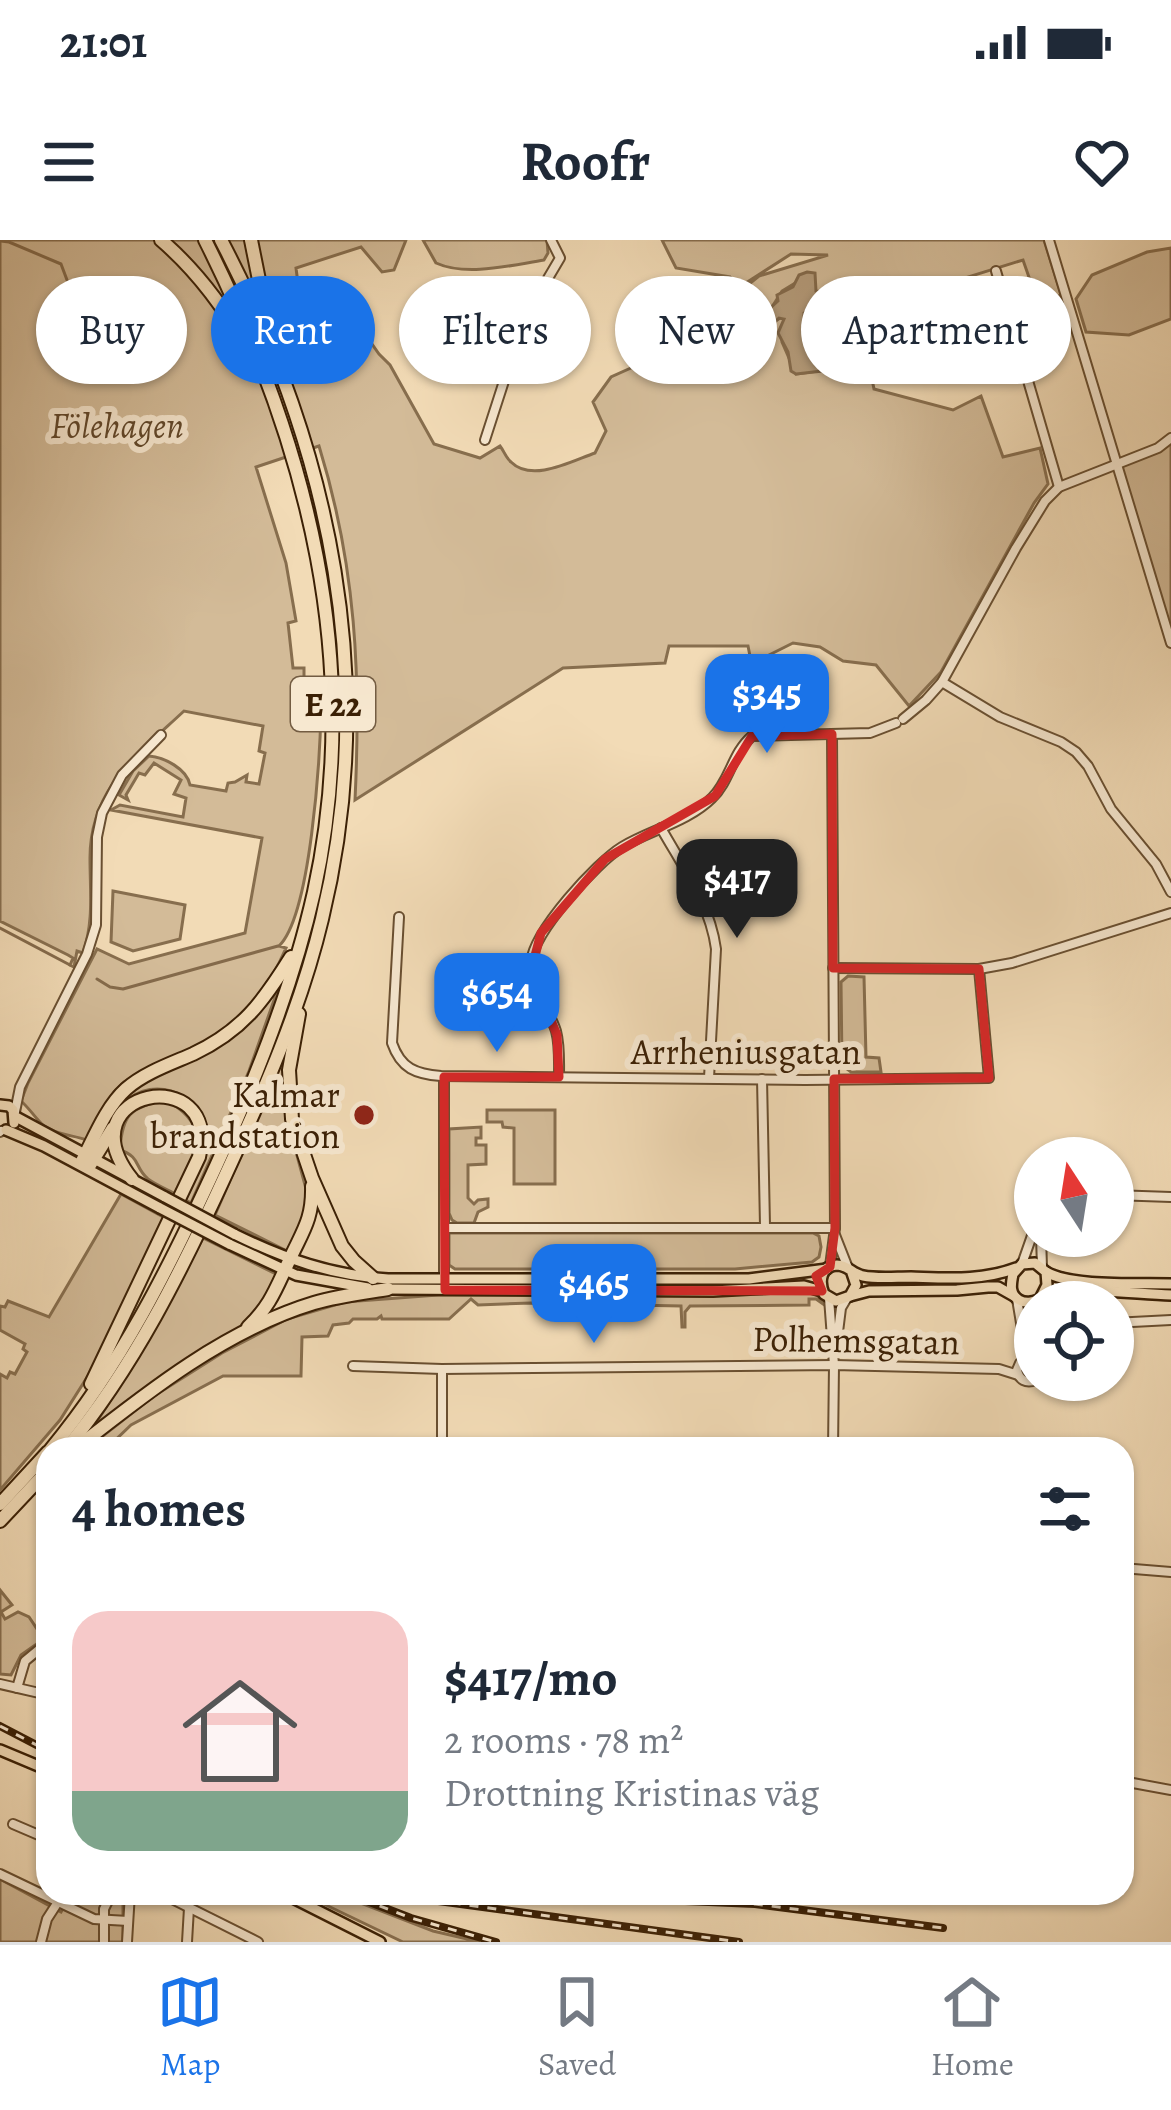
<!DOCTYPE html>
<html lang="en">
<head>
<meta charset="utf-8">
<style>
  :root { --surface:#fff; --page:#f6f6f7; --text:#1f2937; --muted:#747a83; --line:#e0e1e3; --accent:#1a73e8 }
  body { margin:0; font-family:Alegreya,serif; background:var(--page); color:var(--text); height:100vh; display:flex; flex-direction:column; font-size:45px; white-space:nowrap }
  * { box-sizing:border-box; margin:0 }
  p { font-size:39px; color:var(--muted) }
  .icon { flex:none; width:66px; height:66px; fill:none; stroke:currentColor; stroke-width:2; stroke-linecap:round; stroke-linejoin:round }
  .map { position:relative; flex:1; overflow:hidden }
  .sheet { position:absolute; left:36px; top:1197px; width:1098px; height:468px; display:flex; flex-direction:column; background:var(--surface); border-radius:36px; box-shadow:0 3px 9px #0004 }
  .sheet>* { flex:none }
  .guide { position:absolute; left:36px; top:36px; width:1101px; height:108px; display:flex; gap:24px }
  .needle { width:78px; rotate:348deg }
  .controls { position:absolute; left:1014px; top:897px; display:grid; gap:24px }
  .controls a { display:grid; place-items:center; width:120px; height:120px; border-radius:50%; background:var(--surface); box-shadow:0 3px 9px #0004; font-size:60px }
  .price { position:absolute; translate:-50% -102px; padding:0 27px; border-radius:24px; background:var(--accent); color:#fff; font-size:39px; line-height:78px; filter:drop-shadow(0 3px 6px #0008) }
  .price::after { content:''; position:absolute; left:50%; top:72px; width:36px; height:27px; margin-left:-18px; background:inherit; clip-path:polygon(0 0,100% 0,50% 100%) }
  .price.current { background:#222; color:#fff }
  ul { padding:0; list-style:none }
  li { display:flex; align-items:center; gap:36px; height:300px; padding:0 36px }
  li+li { border-top:3px solid var(--line) }
  li span { display:grid; place-items:center; flex:none; width:336px; height:240px; border-radius:36px; color:#555 }
  li>.icon { margin-inline-start:auto }
  span .icon { width:144px; height:144px; fill:#fffc; stroke-width:1 }
  li b { font-size:51px }
  h2 { display:flex; justify-content:space-between; align-items:center; height:144px; padding:0 36px; font-size:51px }
  .pill { padding:0 42px; border-radius:54px; background:var(--surface); box-shadow:0 3px 9px #0004; font-size:42px; line-height:108px }
  .pill.current { background:var(--accent); color:#fff }
  .status { display:flex; justify-content:space-between; align-items:center; height:84px; padding:0 60px; background:var(--surface); direction:ltr }
  .status svg { height:33px; fill:currentColor }
  header { display:flex; justify-content:space-between; align-items:center; height:156px; padding:0 36px; background:var(--surface); font-size:54px; font-weight:600 }
  .dock { display:flex; justify-content:space-around; align-items:center; height:168px; border-top:3px solid var(--line); background:var(--surface); font-size:33px; color:var(--muted) }
  .dock a { display:grid; justify-items:center; gap:6px }
  .dock .current { color:var(--accent) }
  .map>svg:first-child { display:block }
  .green { fill:#d3bb98; stroke:#876e4e; stroke-width:3; fill-rule:evenodd }
  .water { fill:#b49b7a; stroke:#846a4b; stroke-width:3 }
  .lines { fill:none; stroke-linecap:round; stroke-linejoin:round }
  .stream { stroke:#846a4b; stroke-width:3 }
  .minor-casing { stroke:#694f31; stroke-width:12 }
  .major-casing { stroke:#3b2005; stroke-width:14 }
  .highway-casing { stroke:#3b2005; stroke-width:16 }
  .minor { stroke:#f7e8d0; stroke-width:8 }
  .major { stroke:#f2dbb6; stroke-width:9 }
  .highway { stroke:#f2dbb6; stroke-width:12 }
  .rail-casing { stroke:#3b2005; stroke-width:8 }
  .rail { stroke:#f7e8d0; stroke-width:3; stroke-dasharray:9; stroke-linecap:butt }
  .major-bridge-casing { stroke:#3b2005; stroke-width:14; stroke-linecap:butt }
  .major-bridge { stroke:#f2dbb6; stroke-width:9 }
  .marked { fill:none; stroke:#d62828; stroke-width:9; stroke-linejoin:round }
  .poi-dot { fill:#8f2418; stroke:#f7e8d0; stroke-width:4.5 }
  .labels { text-anchor:middle; dominant-baseline:central; stroke-width:12; stroke-linejoin:round; paint-order:stroke }
  .shield { fill:#f7e8d0; stroke:#735c42; stroke-width:3 }
  .shield-label { font-size:33px; font-weight:bold; fill:#3b2005 }
  .park-label { font-size:36px; font-style:italic; fill:#61472a; stroke:#f7e8d0 }
  .street-label { font-size:36px; fill:#3b2005; stroke:#f7e8d0 }
  .poi-label { font-size:36px; fill:#3b2005; stroke:#f7e8d0; text-anchor:end }
</style>
</head>
<body>
<div class="status"><b>21:01</b><svg viewBox="0 0 49 12"><path d="M0 12V9h3v3zM5 12V6h3v6zM10 12V3h3v9zM15 12V0h3v12zM26 1h20v11H26zM47 4h2v5h-2z"/></svg></div>
<header><svg class="icon" aria-label="menu" viewBox="0 0 24 24"><path d="M4 6h16M4 12h16M4 18h16"/></svg>Roofr<svg class="icon" aria-label="heart" viewBox="0 0 24 24"><path d="M12 20l-8-8c-3-5 5-10 8-4 3-6 11-1 8 4z"/></svg></header>
<div class="map">
<svg width="1171" height="1702" viewBox="0 0 1171 1702">
  <rect width="100%" height="100%" fill="#f2dbb6"/>
  <filter id="stains"><feTurbulence type="fractalNoise" baseFrequency=".00167" numOctaves="4"/><feColorMatrix values="0 0 0 0 .2 0 0 0 0 .09 0 0 0 0 .02 0 0 0 .5 -.17"/></filter>
  <radialGradient id="worn" r=".72"><stop offset=".6" stop-color="#630" stop-opacity="0"/><stop offset="1" stop-color="#630" stop-opacity=".3"/></radialGradient>
  <g class="green">
    <path d="M0 0H406L394 30 382 32 361 7 296 28 303 82 358 84 379 114 390 125 434 204 480 218 500 206C504 211 506 218 511 222 532 243 572 221 595 213L606 191 593 162 611 137 662 114 759 36 828 15 791 14 738 48 730 37 676 28 662 0H1044L1061 54 1052 62 1038 63 1023 20 910 55 897 66 860 80 874 149 953 170 981 156 1003 217 1040 208 1048 244 1034 263 941 432 909 466 876 425 843 421 820 407 793 403 763 418 750 416 748 406H669L665 423 563 428 355 560C361 435 356 326 319 206L256 227 286 323 296 381 288 383 293 428H304V481L321 470C320 517 311 675 279 706L286 708C268 750 242 781 201 805 176 818 148 826 124 842L114 852 87 900C73 895 56 895 44 886 36 879 30 869 21 861L28 843 97 709 129 724 245 693 262 598 111 570 120 565 183 577 186 558 174 554 181 540 154 523 145 535 139 533 126 555 128 560 119 555 133 531 149 516C164 517 187 529 190 545L226 551 228 543 235 542 247 535 246 542 259 544 265 513 259 511 263 486 184 471C137 515 90 548 90 618 90 652 94 681 83 713L77 711 74 727 70 725 73 718 68 715 0 681ZM797 42 815 51 825 66 813 67 804 73C804 89 810 92 825 96L819 131 796 134 782 102 784 78H780L770 85 766 82 767 75 782 51Z"/>
    <path d="M423 0H547L548 13 544 20C512 25 467 37 436 23Z"/>
    <polygon points="1171,8 1171,79 1129,95 1086,92 1076,59 1092,35 1147,12"/>
    <polygon points="1171,198 1171,403 1118,224"/>
    <polygon points="113,651 185,665 180,699 133,711 111,702"/>
    <polygon points="848,736 864,737 866,817 879,818 881,832 851,832 842,825 841,742"/>
    <path d="M278 749 249 831 191 963 184 959C192 943 204 924 207 906 214 864 164 833 130 858 114 869 107 890 98 906L95 905C104 889 112 869 125 856 145 837 174 828 199 816 232 800 257 779 278 749Z"/>
    <polygon points="289,805 292,897 308,956 308,970 287,1011 215,975"/>
    <path d="M165 860C215 886 194 913 177 955 168 950 156 945 148 939 134 927 141 917 120 910 122 873 131 868 165 860Z"/>
    <polygon points="487,870 555,870 555,944 514,944 514,888 503,887 502,882 487,882"/>
    <polygon points="481,887 481,898 476,898 476,905 486,905 486,924 468,925 468,958 474,964 478,960 488,959 488,967 478,972 474,983 457,983 452,980 449,973 449,889"/>
    <polygon points="121,954 165,978 91,1131 60,1180 0,1250 0,1134 7,1138 10,1132 15,1134 27,1112 23,1109 25,1104 0,1090 0,1066 5,1067 8,1061 49,1077"/>
    <polygon points="449,993 813,993 819,996 821,1007 819,1017 812,1022 735,1029 455,1029 449,1025"/>
    <path d="M203 998 278 1035C269 1059 254 1077 234 1092L91 1191 148 1101Z"/>
    <polygon points="800,1050 817,1055 826,1066 816,1059 809,1059 809,1065 690,1066 685,1072 685,1087 682,1087 681,1066 531,1063 478,1065 471,1059 449,1079 382,1079 381,1076 377,1079 353,1079 349,1083 333,1085 328,1096 302,1097 301,1136 223,1136 131,1185 106,1209 86,1209 154,1156 222,1113 287,1079 345,1062 438,1055 766,1054"/>
    <polygon points="0,1350 12,1365 1,1372 5,1379 18,1372 29,1377 41,1395 41,1401 21,1415 11,1435 0,1434"/>
    <polygon points="0,1639 61,1672 72,1653 123,1653 123,1702 0,1702"/>
    <polygon points="301,1653 335,1653 433,1691 480,1702 403,1702"/>
  </g>
  <path class="water" d="M807 32 815 33 816 51 832 53 835 62 813 67 804 73C803 95 811 87 825 96 832 101 834 112 836 120L831 130 796 134 791 131 788 112 778 93 784 79 779 78 770 86 766 82 770 68 778 61 777 55 793 47 799 35Z"/>
  <g class="lines">
    <g class="stream">
      <polyline points="1,1 9,2 61,24 67,40"/>
      <polyline points="0,688 70,725"/>
      <polyline points="97,739 110,747 123,749 278,706"/>
    </g>
    <defs>
      <g id="minor">
        <polyline points="1049,0 1171,403"/>
        <polyline points="996,31 1059,247"/>
        <polyline points="485,200 524,79 560,18 551,0"/>
        <polyline points="942,442 1000,477 1061,502 1076,512 1088,526 1111,569 1156,624 1171,652"/>
        <polyline points="903,479 926,460 942,442 1016,308 1045,261 1059,247 1158,208 1171,198"/>
        <path d="M661 588C683 627 710 664 716 709L709 838"/>
        <path d="M399 677 392 803C401 829 416 834 441 836L805 840 989 838 979 729"/>
        <polyline points="833,728 979,729 1012,723 1171,673"/>
        <polyline points="444,837 444,1039"/>
        <path d="M559 837C559 822 560 806 556 791 549 768 528 747 531 722 534 691 596 623 622 607 650 590 688 582 712 558 730 541 732 513 752 496L870 493 896 483"/>
        <polyline points="762,839 765,986"/>
        <polyline points="15,872 20,847 87,714 96,685 97,597 102,573 122,535 161,495"/>
        <polyline points="0,892 1,891"/>
        <polyline points="1113,955 1171,957"/>
        <polyline points="444,988 835,988"/>
        <polyline points="835,995 848,1028"/>
        <polyline points="1041,996 1042,1027"/>
        <polyline points="1022,1024 1035,987"/>
        <polyline points="830,1026 835,988 832,494"/>
        <polyline points="829,1058 834,1125 833,1209"/>
        <polyline points="1017,1059 1023,1095 1023,1120"/>
        <polyline points="1035,1064 1031,1101 1035,1117"/>
        <polyline points="1113,1083 1171,1080"/>
        <polyline points="837,1100 841,1068 847,1058"/>
        <path d="M1020 1123 1017 1130C1019 1140 1026 1144 1036 1140"/>
        <polyline points="353,1126 442,1129 834,1125 999,1129 1018,1135"/>
        <polyline points="442,1129 442,1209"/>
        <polyline points="1122,1328 1171,1332"/>
        <polyline points="0,1444 48,1455"/>
        <polyline points="17,1448 25,1421 48,1402"/>
        <polyline points="1122,1541 1171,1550"/>
        <polyline points="13,1584 48,1599"/>
        <polyline points="0,1634 94,1679 128,1681"/>
        <polyline points="160,1653 258,1702"/>
        <polyline points="41,1702 47,1679 58,1662"/>
        <polyline points="104,1702 104,1669 112,1653"/>
        <polyline points="127,1702 130,1653"/>
        <polyline points="187,1702 189,1668"/>
      </g>
      <g id="major">
        <polyline points="0,865 9,866 13,870 14,883"/>
        <polyline points="16,877 165,957"/>
        <polyline points="6,890 44,906 160,968"/>
        <path d="M234 994C285 1019 331 1035 388 1039H749L827 1029"/>
        <polyline points="229,1004 296,1035 368,1048"/>
        <path d="M1046 1032C1072 1047 1139 1043 1171 1044"/>
        <path d="M852 1033 856 1045 850 1056 836 1061 824 1054C819 1042 820 1026 837 1025 848 1025 852 1034 863 1036 878 1039 896 1037 911 1037 947 1038 982 1041 1016 1028"/>
        <polyline points="385,1049 713,1051 804,1046 822,1051"/>
        <polyline points="850,1056 869,1051 957,1050 988,1047 998,1047 1014,1056"/>
        <path d="M1040 1059 1047 1045 1046 1032 1035 1023 1022 1024 1013 1034C1011 1044 1009 1054 1019 1060 1031 1067 1043 1056 1055 1054 1092 1047 1134 1054 1171 1055"/>
        <polyline points="0,1510 48,1530"/>
        <polyline points="283,1653 380,1702"/>
      </g>
      <g id="highway">
        <path d="M161 0C196 30 223 66 246 106"/>
        <polyline points="251,0 269,90"/>
        <polyline points="299,774 289,830 292,879 312,938 342,1006 354,1021 373,1038"/>
        <path d="M82 921C94 898 106 867 126 849 144 833 170 824 193 814 242 791 263 762 291 717"/>
        <polyline points="90,925 113,888"/>
        <path d="M248 1087C271 1065 276 1048 289 1021 302 992 313 980 312 946"/>
        <path d="M91 1144 199 917C223 820 61 849 132 939"/>
        <path d="M51 1209C121 1125 170 1026 216 926 256 839 293 746 314 652 364 424 308 205 205 0"/>
        <path d="M66 1209C134 1127 182 1030 226 934 264 852 301 767 322 679 379 444 332 212 221 0"/>
        <path d="M75 1209C146 1153 225 1090 314 1063 338 1056 363 1053 388 1049"/>
        <polyline points="0,1264 48,1212"/>
        <polyline points="0,1281 48,1230"/>
      </g>
    </defs>
    <use href="#minor" class="minor-casing"/>
    <use href="#major" class="major-casing"/>
    <use href="#highway" class="highway-casing"/>
    <use href="#minor" class="minor"/>
    <use href="#major" class="major"/>
    <use href="#highway" class="highway"/>
    <defs>
      <g id="rail">
        <polyline points="0,1486 48,1511"/>
        <polyline points="346,1653 411,1678 496,1702"/>
        <polyline points="592,1657 755,1664 943,1688"/>
        <polyline points="416,1658 739,1702"/>
      </g>
    </defs>
    <use href="#rail" class="rail-casing"/>
    <use href="#rail" class="rail"/>
    <defs>
      <g id="major-bridge">
        <polyline points="165,957 234,994"/>
        <polyline points="160,968 229,1004"/>
      </g>
    </defs>
    <use href="#major-bridge" class="major-bridge-casing"/>
    <use href="#major-bridge" class="major-bridge"/>
  </g>
  <path class="marked" d="M832 494 833 728 979 729 989 838 834 839 835 988 830 1027 816 1036 822 1051 445 1050 444 837H559L557 795 531 731 541 693 605 619 715 556 752 496Z"/>
  <circle class="poi-dot" cx="364" cy="875" r="12"/>
  <g class="labels">
    <rect class="shield" x="291" y="437" width="84" height="54" rx="9"/>
    <g class="shield-label">
      <text x="333" y="464">E 22</text>
    </g>
    <g class="park-label">
      <text x="117" y="185">Fölehagen</text>
    </g>
    <g class="street-label">
      <text x="746" y="811">Arrheniusgatan</text>
      <text transform="translate(856 1100) rotate(1)">Polhemsgatan</text>
    </g>
    <g class="poi-label">
      <text x="340" y="854">Kalmar<tspan x="340" dy="41">brandstation</tspan></text>
    </g>
  </g>
  <rect width="100%" height="100%" filter="url(#stains)"/>
  <rect width="100%" height="100%" fill="url(#worn)"/>
</svg>
<div class="controls">
<a><svg class="needle" viewBox="-14 -14 28 28"><path d="M0-13l5 13h-10z" fill="#e53935"/><path d="M0 13l5-13h-10z" fill="#747a83"/></svg></a>
<a><svg class="icon" aria-label="locate" viewBox="0 0 24 24"><circle cx="12" cy="12" r="6"/><path d="M12 2v4M12 18v4M2 12h4M18 12h4"/></svg></a>
</div>
<b class="price" style="left:767px;top:516px">$345</b>
<b class="price current" style="left:737px;top:701px">$417</b>
<b class="price" style="left:497px;top:815px">$654</b>
<b class="price" style="left:594px;top:1106px">$465</b>
<div class="guide">
<a class="pill">Buy</a>
<a class="pill current">Rent</a>
<a class="pill">Filters</a>
<a class="pill">New</a>
<a class="pill">Apartment</a>
</div>
<section class="sheet">
<h2>4 homes<svg class="icon" aria-label="filters" viewBox="0 0 24 24"><path d="M4 7h16M4 17h16"/><circle cx="9" cy="7" r="2"/><circle cx="15" cy="17" r="2"/></svg></h2>
<ul>
<li><span style="background:linear-gradient(#f6c9c9 75%,#7fa58c 0)"><svg class="icon" aria-label="home" viewBox="0 0 24 24"><path d="M3 11l9-7 9 7M6 9v11h12V9"/></svg></span><div><b>$417/mo</b><p>2 rooms · 78 m²</p><p>Drottning Kristinas väg</p></div></li>
</ul>
</section>
</div>
<nav class="dock">
<a class="current"><svg class="icon" aria-label="map" viewBox="0 0 24 24"><path d="M3 6l6-2 6 2 6-2v14l-6 2-6-2-6 2zM9 4v14M15 6v14"/></svg>Map</a>
<a><svg class="icon" aria-label="saved" viewBox="0 0 24 24"><path d="M7 4h10v16l-5-4-5 4z"/></svg>Saved</a>
<a><svg class="icon" aria-label="home" viewBox="0 0 24 24"><path d="M3 11l9-7 9 7M6 9v11h12V9"/></svg>Home</a>
</nav>
</body>
</html>
